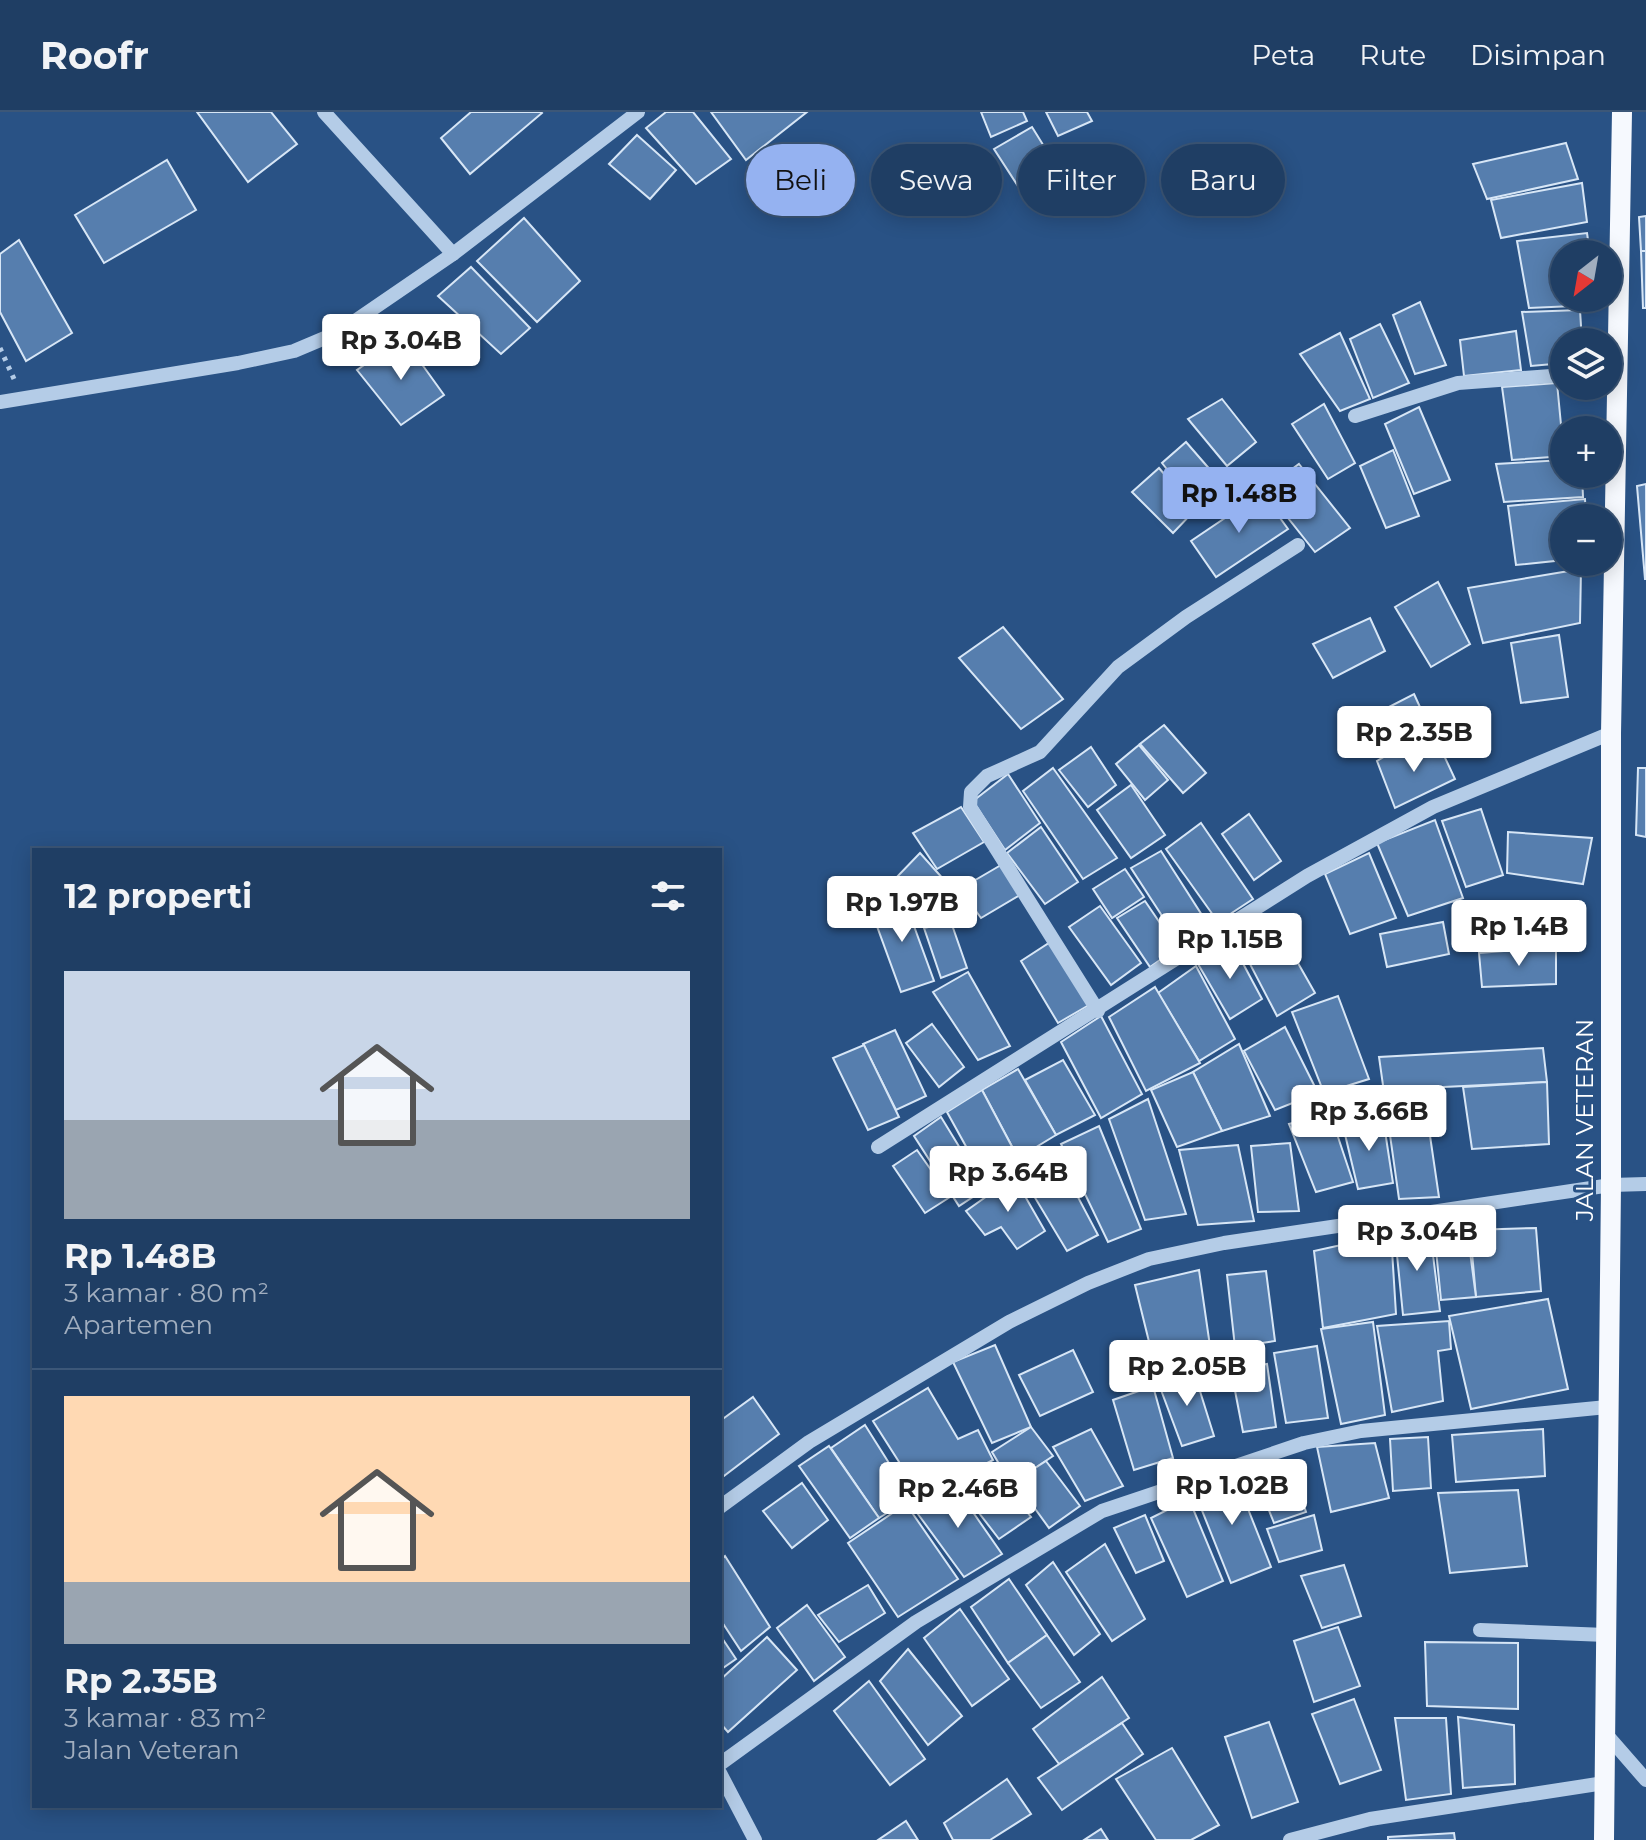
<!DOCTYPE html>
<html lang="id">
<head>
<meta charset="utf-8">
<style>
  :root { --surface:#1f3e64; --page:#27456a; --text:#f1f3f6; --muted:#a1aebf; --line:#3c5778; --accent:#95b2f1 }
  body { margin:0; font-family:Montserrat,sans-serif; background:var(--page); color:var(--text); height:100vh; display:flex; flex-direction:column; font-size:30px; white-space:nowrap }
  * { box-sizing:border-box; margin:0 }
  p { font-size:26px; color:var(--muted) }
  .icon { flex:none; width:44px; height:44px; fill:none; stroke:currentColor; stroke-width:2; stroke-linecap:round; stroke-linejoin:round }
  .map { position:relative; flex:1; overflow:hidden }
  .details { position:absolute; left:32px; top:736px; width:690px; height:960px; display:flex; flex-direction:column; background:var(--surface); border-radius:0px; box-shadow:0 4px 20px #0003,0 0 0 2px var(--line) }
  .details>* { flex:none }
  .banner { position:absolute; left:746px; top:32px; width:760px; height:72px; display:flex; gap:16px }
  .needle { width:52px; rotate:211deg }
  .buttons { position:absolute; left:1550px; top:128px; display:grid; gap:16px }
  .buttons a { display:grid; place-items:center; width:72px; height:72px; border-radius:50%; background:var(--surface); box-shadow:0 4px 20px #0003,0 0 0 2px var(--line); font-size:40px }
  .price { position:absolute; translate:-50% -68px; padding:0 18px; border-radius:8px; background:#fff; color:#222; font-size:26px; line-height:52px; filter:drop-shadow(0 2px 4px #0008) }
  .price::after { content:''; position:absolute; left:50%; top:48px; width:24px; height:18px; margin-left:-12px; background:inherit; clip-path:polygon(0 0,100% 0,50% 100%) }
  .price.on { background:var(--accent); color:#111 }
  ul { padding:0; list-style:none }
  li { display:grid; align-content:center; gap:16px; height:424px; padding:0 32px }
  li+li { border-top:2px solid var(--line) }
  li span { display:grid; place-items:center; height:248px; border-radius:0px; color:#555 }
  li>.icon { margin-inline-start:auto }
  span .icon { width:144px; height:144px; fill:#fffc; stroke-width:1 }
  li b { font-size:34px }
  h2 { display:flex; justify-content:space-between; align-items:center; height:96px; padding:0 32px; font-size:34px }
  .tag { padding:0 28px; border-radius:36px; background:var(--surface); box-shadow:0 4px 20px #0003,0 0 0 2px var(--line); font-size:28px; line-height:72px }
  .tag.on { background:var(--accent); color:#111 }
  header { display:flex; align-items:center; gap:48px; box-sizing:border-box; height:112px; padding:0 40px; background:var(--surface); border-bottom:2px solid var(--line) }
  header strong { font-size:38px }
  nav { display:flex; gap:44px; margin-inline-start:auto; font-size:28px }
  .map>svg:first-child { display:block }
  .building { fill:#567eae; stroke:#d7e6f6; stroke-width:2 }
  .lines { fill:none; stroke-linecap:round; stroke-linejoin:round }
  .path { stroke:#b4cce7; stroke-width:5; stroke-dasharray:4 6; stroke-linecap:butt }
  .minor { stroke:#b4cce7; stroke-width:14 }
  .major { stroke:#f6f9fe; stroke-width:20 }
  .labels { text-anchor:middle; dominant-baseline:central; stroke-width:6; stroke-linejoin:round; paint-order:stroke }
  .street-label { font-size:24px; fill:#fff; stroke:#295285 }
</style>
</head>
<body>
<header>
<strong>Roofr</strong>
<nav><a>Peta</a><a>Rute</a><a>Disimpan</a></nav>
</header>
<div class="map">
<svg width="1646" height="1728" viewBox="0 0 1646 1728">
  <rect width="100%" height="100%" fill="#295285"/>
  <g class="building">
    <polygon points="197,0 271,0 297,32 248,70"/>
    <polygon points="471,0 541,0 542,1 470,62 441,26"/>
    <polygon points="666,0 693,0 731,47 696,72 646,16"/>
    <polygon points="711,0 807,0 746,48"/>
    <polygon points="981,0 1023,0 1027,9 991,25"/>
    <polygon points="1046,0 1087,0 1092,9 1058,24"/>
    <polygon points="1032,15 1065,68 1027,88 994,37"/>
    <polygon points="637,23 676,58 650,87 609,52"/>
    <polygon points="1566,31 1578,67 1487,87 1473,52"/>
    <polygon points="167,48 196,98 104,151 75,103"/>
    <polygon points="1582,71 1587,110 1501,126 1491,88"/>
    <polygon points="1646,104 1646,139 1641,139 1639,105"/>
    <polygon points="524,106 580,169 537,210 477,149"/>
    <polygon points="1587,121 1590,142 1564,142 1564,186 1595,186 1596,193 1529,196 1517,129"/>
    <polygon points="19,128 72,221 26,249 0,200 0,142"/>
    <polygon points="1641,139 1646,139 1646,196 1643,196"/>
    <polygon points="471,155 530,216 501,242 438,184"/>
    <polygon points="1420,190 1446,253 1415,262 1393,203"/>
    <polygon points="1580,198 1582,230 1564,230 1564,251 1531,254 1522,200"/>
    <polygon points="1380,212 1409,271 1373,286 1350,227"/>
    <polygon points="1516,219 1521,258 1464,264 1460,228"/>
    <polygon points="1340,221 1370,287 1340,299 1300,242"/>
    <polygon points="403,226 444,283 401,313 357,258"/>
    <polygon points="1557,271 1564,344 1512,348 1502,275"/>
    <polygon points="1222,287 1256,330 1227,354 1188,307"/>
    <polygon points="1324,292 1355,351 1328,367 1292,312"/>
    <polygon points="1419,295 1450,368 1414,382 1385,312"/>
    <polygon points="1186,330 1226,376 1200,399 1162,351"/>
    <polygon points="1393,338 1419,404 1386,416 1360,354"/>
    <polygon points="1564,348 1564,362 1582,362 1583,385 1504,390 1496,352"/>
    <polygon points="1299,352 1350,416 1315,440 1265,377"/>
    <polygon points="1159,356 1195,398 1173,421 1132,380"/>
    <polygon points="1646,372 1646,467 1645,467 1637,374"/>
    <polygon points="1262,381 1288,417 1216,465 1191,429"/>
    <polygon points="1585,387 1586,406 1564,406 1564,448 1516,453 1508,394"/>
    <polygon points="1581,457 1580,511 1483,531 1468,476"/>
    <polygon points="1438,470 1470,532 1431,555 1395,495"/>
    <polygon points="1370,506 1385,539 1333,566 1313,532"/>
    <polygon points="1003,515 1063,587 1021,617 959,546"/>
    <polygon points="1559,523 1568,585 1521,591 1511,531"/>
    <polygon points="1414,582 1430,617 1402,629 1387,596"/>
    <polygon points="1164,613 1206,661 1183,681 1140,632"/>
    <polygon points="1406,632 1412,649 1440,635 1455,667 1395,696 1377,649"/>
    <polygon points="1139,633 1168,668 1145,688 1116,652"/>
    <polygon points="1091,635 1116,673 1088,695 1059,658"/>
    <polygon points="1053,656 1117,746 1083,767 1023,679"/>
    <polygon points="1638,656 1646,656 1646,725 1636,723"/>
    <polygon points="1008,662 1040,711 1005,738 973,689"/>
    <polygon points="1131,673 1165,723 1131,746 1097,698"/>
    <polygon points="961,695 984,730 937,757 913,721"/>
    <polygon points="1481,697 1503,763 1466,775 1442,709"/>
    <polygon points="1249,702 1281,749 1254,768 1222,722"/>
    <polygon points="1435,708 1463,786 1408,804 1377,731"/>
    <polygon points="1201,711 1253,787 1218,810 1166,737"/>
    <polygon points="1041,715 1078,770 1045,792 1007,741"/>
    <polygon points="1508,720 1592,726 1583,772 1507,761"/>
    <polygon points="1161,739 1207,811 1177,827 1131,756"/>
    <polygon points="920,741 953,778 927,802 894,768"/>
    <polygon points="1369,741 1396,806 1350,822 1325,762"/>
    <polygon points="1001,753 1020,783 981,806 960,777"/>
    <polygon points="1125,757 1144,785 1112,806 1093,777"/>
    <polygon points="903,784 934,869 901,880 870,795"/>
    <polygon points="1145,789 1177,836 1150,855 1117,806"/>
    <polygon points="1100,794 1141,851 1111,873 1069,815"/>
    <polygon points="1274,809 1315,881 1277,904 1238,829"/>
    <polygon points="951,810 967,856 941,866 924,816"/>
    <polygon points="1443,810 1449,842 1387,855 1380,822"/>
    <polygon points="1052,829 1089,893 1058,911 1021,849"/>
    <polygon points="1232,831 1262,887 1230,907 1198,852"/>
    <polygon points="1556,835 1556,872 1482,875 1479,841"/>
    <polygon points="1196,854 1235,927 1199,949 1158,881"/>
    <polygon points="968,860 1010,934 978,948 933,880"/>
    <polygon points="1155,875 1200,951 1146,979 1109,905"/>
    <polygon points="1338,884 1369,967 1324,981 1292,900"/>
    <polygon points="1101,904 1142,982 1101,1006 1061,930"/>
    <polygon points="932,912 964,955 939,975 906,931"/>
    <polygon points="1285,915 1318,981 1275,998 1244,939"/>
    <polygon points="895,918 926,984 896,998 863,932"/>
    <polygon points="1239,932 1270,1004 1222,1019 1193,960"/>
    <polygon points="864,933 899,1005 868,1018 833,946"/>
    <polygon points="1543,936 1547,970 1423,976 1439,1085 1399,1087 1379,945"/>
    <polygon points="1063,948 1095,1003 1056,1023 1025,968"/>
    <polygon points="1018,957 1056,1023 1018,1046 982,978"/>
    <polygon points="1193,960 1222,1019 1177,1035 1151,978"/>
    <polygon points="1547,970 1549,1032 1472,1037 1463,975"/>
    <polygon points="982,978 1018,1046 984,1067 947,1000"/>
    <polygon points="1148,987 1186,1102 1145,1108 1109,1007"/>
    <polygon points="1330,1001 1353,1070 1316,1080 1289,1012"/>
    <polygon points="941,1005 985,1077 959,1094 914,1024"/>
    <polygon points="1383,1006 1393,1071 1358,1077 1343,1014"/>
    <polygon points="1099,1014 1141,1117 1108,1130 1061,1032"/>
    <polygon points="1290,1031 1299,1099 1258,1100 1251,1034"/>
    <polygon points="1238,1033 1254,1109 1198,1113 1179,1038"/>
    <polygon points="917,1038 950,1085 925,1101 893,1054"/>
    <polygon points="1061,1053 1098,1123 1067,1139 1025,1069"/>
    <polygon points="1014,1065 1045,1119 1017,1137 1001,1115 985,1123 966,1099"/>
    <polygon points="1536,1116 1541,1179 1476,1185 1470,1118"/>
    <polygon points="1467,1117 1476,1185 1441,1188 1434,1118"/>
    <polygon points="1430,1119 1440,1199 1403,1203 1395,1123"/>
    <polygon points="1391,1122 1396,1202 1323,1216 1314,1139"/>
    <polygon points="1199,1158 1211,1241 1155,1254 1135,1173"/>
    <polygon points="1266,1159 1275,1229 1235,1235 1227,1163"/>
    <polygon points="1548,1187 1568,1277 1471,1297 1449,1204"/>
    <polygon points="1449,1209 1451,1237 1438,1239 1443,1289 1392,1300 1377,1214"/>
    <polygon points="1373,1210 1385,1303 1341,1312 1321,1217"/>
    <polygon points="995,1233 1031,1315 992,1331 953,1250"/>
    <polygon points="1317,1234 1328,1306 1286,1311 1274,1241"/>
    <polygon points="1073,1238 1093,1280 1040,1304 1019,1263"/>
    <polygon points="1267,1252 1276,1315 1243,1320 1231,1258"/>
    <polygon points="1194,1260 1214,1324 1182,1334 1158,1270"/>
    <polygon points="1153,1274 1173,1346 1134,1358 1113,1288"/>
    <polygon points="928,1276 958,1327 978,1318 993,1348 922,1386 873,1309"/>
    <polygon points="753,1285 779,1322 720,1367 720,1309"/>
    <polygon points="865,1313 911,1386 879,1406 831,1336"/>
    <polygon points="1031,1315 1053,1344 1011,1372 992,1340"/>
    <polygon points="1091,1317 1123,1374 1085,1389 1053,1335"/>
    <polygon points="1543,1317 1545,1364 1456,1370 1452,1323"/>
    <polygon points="1428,1325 1431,1376 1393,1379 1390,1327"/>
    <polygon points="1375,1331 1389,1386 1331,1400 1317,1335"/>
    <polygon points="829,1334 879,1406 850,1426 799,1354"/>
    <polygon points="1046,1349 1080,1394 1049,1416 1015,1369"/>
    <polygon points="1289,1350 1306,1400 1274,1411 1255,1363"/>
    <polygon points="988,1351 1031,1405 999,1427 959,1375"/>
    <polygon points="1233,1359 1271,1455 1231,1471 1193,1376"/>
    <polygon points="952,1370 1002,1442 964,1465 915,1398"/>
    <polygon points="802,1371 828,1408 792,1436 763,1399"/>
    <polygon points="1518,1378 1527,1454 1450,1461 1438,1381"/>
    <polygon points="1189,1387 1223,1469 1187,1485 1151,1406"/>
    <polygon points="906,1392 958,1467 898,1505 848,1431"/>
    <polygon points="1145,1403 1164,1449 1136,1461 1114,1416"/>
    <polygon points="1314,1403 1322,1438 1279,1450 1267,1417"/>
    <polygon points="1105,1432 1145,1507 1112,1529 1066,1460"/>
    <polygon points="725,1444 770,1515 741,1539 720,1507 720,1449"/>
    <polygon points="1053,1450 1100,1522 1074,1543 1026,1473"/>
    <polygon points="1344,1453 1361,1504 1322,1516 1301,1464"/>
    <polygon points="1009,1467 1047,1523 1008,1551 971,1495"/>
    <polygon points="868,1473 885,1501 839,1530 818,1503"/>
    <polygon points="807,1493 845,1545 814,1569 777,1516"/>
    <polygon points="960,1497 1009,1567 972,1594 924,1526"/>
    <polygon points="1338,1515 1360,1574 1314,1590 1294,1529"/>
    <polygon points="720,1523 736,1547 720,1558"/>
    <polygon points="1047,1523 1080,1570 1041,1596 1008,1551"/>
    <polygon points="767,1525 797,1558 728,1620 720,1611 720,1568"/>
    <polygon points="1425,1530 1518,1531 1518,1597 1427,1594"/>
    <polygon points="908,1537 962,1604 928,1633 880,1569"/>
    <polygon points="1102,1565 1129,1606 1059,1652 1033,1617"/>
    <polygon points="869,1569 925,1647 890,1673 834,1599"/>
    <polygon points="1354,1587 1381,1658 1340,1672 1312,1602"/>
    <polygon points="1458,1605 1514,1613 1515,1672 1463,1676"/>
    <polygon points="1395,1606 1446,1606 1451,1682 1406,1688"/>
    <polygon points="1269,1610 1298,1690 1252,1706 1225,1625"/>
    <polygon points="1122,1611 1143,1642 1062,1698 1038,1666"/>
    <polygon points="1172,1636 1219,1713 1191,1728 1156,1728 1116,1667"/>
    <polygon points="1007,1667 1031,1702 990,1728 953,1728 944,1711"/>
    <polygon points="906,1709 918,1728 878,1728"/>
    <polygon points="1101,1717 1108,1728 1084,1728"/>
    <polygon points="1454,1721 1455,1728 1388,1728 1388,1725"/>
  </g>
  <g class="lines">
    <polyline class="path" points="0,236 14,267"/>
    <g class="minor">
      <polyline points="324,0 453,142"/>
      <polyline points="0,290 238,251 294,239 339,220 453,142 638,0"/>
      <polyline points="1355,304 1458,271 1564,263"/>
      <polyline points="1098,899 970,695 971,680 987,664 1040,640 1118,555 1186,505 1298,433"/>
      <polyline points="878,1035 1307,764 1433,695 1611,621"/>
      <polyline points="720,1395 809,1330 1009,1210 1088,1171 1149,1147 1224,1131 1611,1073 1646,1072"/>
      <polyline points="1480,1518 1606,1523"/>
      <polyline points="1606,1622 1646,1668"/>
      <polyline points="720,1652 916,1510 1102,1399 1304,1331 1361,1319 1607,1295"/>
      <polyline points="720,1661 755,1728"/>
      <polyline points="1290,1728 1370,1707 1604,1671"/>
    </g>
    <polyline class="major" points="1604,1728 1611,1073 1611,621 1622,0"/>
  </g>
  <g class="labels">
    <g class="street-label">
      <text transform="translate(1584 1008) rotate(-90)">JALAN VETERAN</text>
    </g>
  </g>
</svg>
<div class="buttons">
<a><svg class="needle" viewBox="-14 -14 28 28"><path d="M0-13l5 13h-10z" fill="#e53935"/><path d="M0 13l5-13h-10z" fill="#a1aebf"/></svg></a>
<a><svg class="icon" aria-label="layers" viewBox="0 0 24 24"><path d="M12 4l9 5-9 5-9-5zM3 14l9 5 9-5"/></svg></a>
<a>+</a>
<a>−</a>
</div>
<b class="price" style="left:401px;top:270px">Rp 3.04B</b>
<b class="price on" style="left:1239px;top:423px">Rp 1.48B</b>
<b class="price" style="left:1414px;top:662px">Rp 2.35B</b>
<b class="price" style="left:902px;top:832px">Rp 1.97B</b>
<b class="price" style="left:1519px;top:856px">Rp 1.4B</b>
<b class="price" style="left:1230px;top:869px">Rp 1.15B</b>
<b class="price" style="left:1369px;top:1041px">Rp 3.66B</b>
<b class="price" style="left:1008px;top:1102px">Rp 3.64B</b>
<b class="price" style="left:1417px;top:1161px">Rp 3.04B</b>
<b class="price" style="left:1187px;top:1296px">Rp 2.05B</b>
<b class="price" style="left:1232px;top:1415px">Rp 1.02B</b>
<b class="price" style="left:958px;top:1418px">Rp 2.46B</b>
<div class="banner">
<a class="tag on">Beli</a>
<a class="tag">Sewa</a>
<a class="tag">Filter</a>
<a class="tag">Baru</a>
</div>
<section class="details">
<h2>12 properti<svg class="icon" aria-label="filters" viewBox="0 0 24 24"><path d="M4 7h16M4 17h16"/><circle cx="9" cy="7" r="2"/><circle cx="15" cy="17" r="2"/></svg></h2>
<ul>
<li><span style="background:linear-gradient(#c9d6e8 60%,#9aa5b1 0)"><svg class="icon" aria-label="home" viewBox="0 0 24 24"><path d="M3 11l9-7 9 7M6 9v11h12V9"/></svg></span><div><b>Rp 1.48B</b><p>3 kamar · 80 m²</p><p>Apartemen</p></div></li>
<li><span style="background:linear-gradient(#ffd9b3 75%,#9aa5b1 0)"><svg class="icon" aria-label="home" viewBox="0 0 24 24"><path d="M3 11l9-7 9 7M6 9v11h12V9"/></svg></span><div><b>Rp 2.35B</b><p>3 kamar · 83 m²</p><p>Jalan Veteran</p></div></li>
</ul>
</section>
</div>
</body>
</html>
